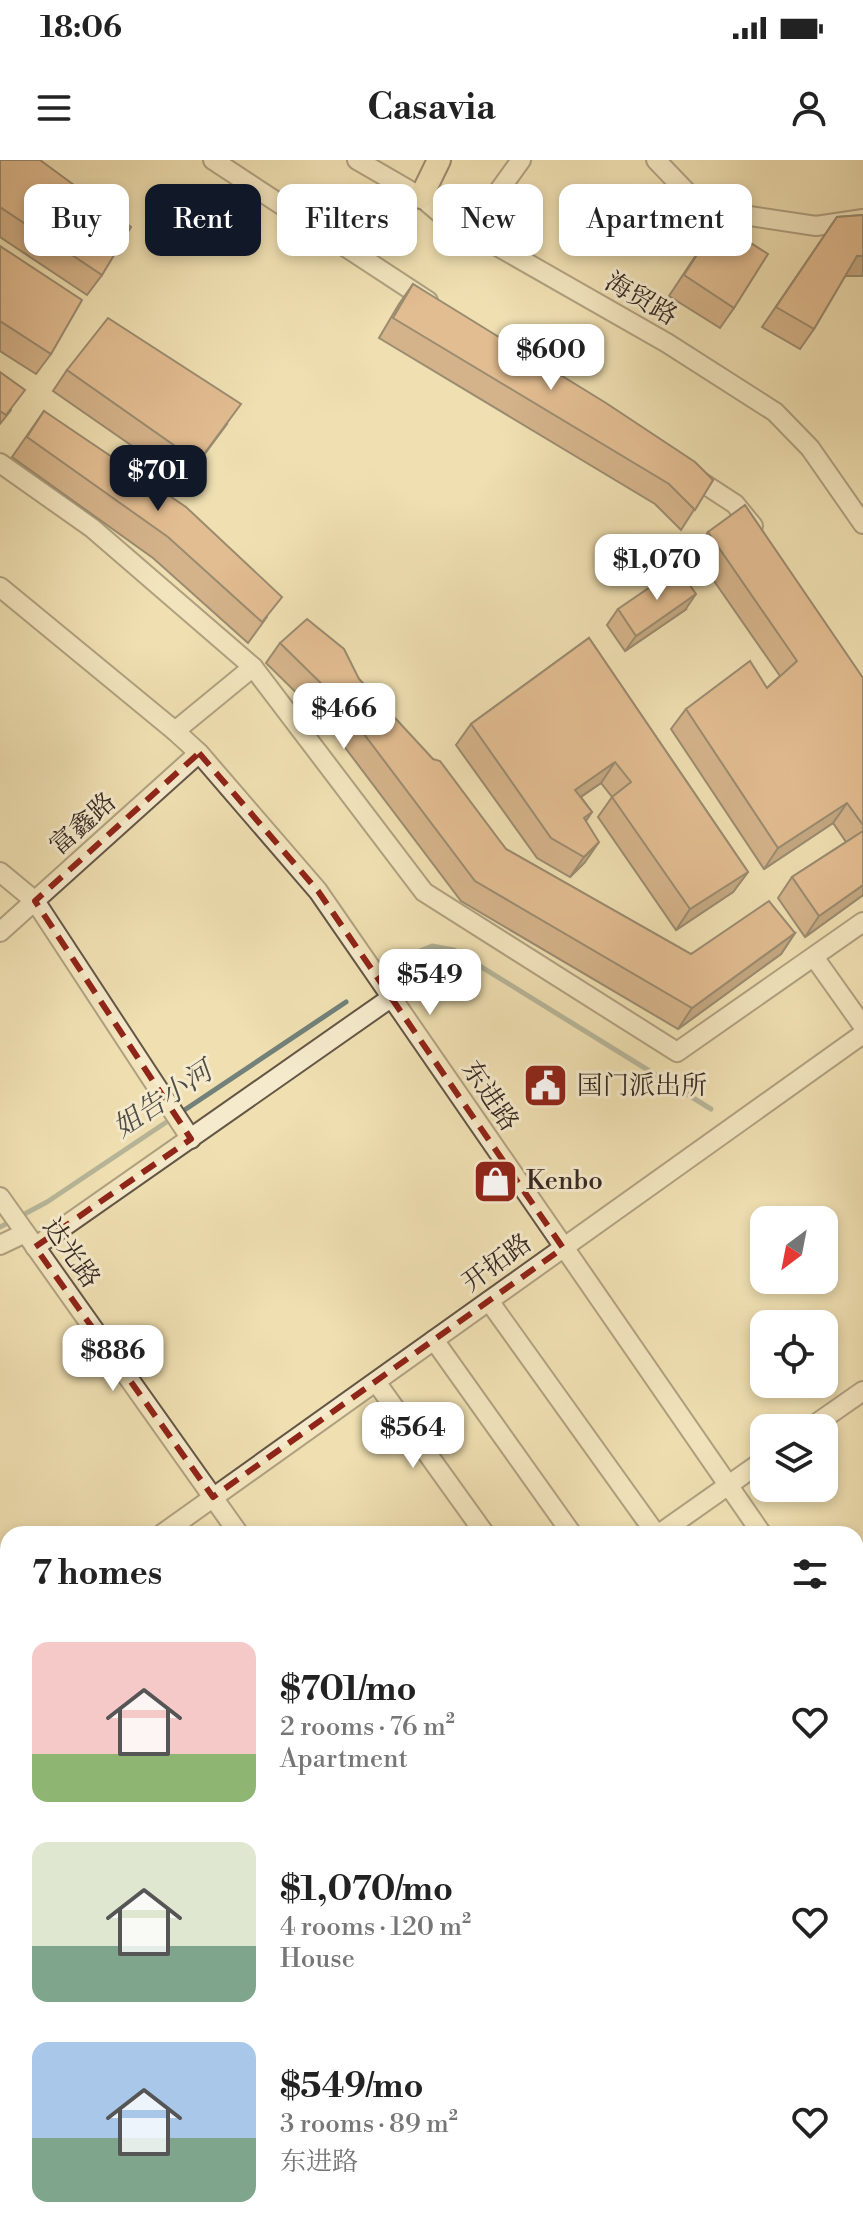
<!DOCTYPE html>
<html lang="en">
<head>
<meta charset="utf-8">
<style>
  :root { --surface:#fff; --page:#f2f2f2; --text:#222; --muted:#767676; --accent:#111827 }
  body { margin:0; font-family:"Libre Bodoni","Noto Serif SC",serif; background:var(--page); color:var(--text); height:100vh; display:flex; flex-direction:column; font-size:30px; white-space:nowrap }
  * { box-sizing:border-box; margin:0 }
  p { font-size:26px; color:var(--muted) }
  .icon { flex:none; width:44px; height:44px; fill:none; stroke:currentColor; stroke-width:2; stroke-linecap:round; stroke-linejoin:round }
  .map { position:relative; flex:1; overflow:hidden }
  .sheet { position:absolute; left:0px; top:1366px; width:864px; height:712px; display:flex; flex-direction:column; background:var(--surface); border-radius:24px 24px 0 0; box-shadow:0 4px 12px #0003 }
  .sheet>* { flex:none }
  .top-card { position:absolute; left:24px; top:24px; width:816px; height:72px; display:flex; gap:16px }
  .needle { width:52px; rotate:212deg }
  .tools { position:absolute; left:750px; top:1046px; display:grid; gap:16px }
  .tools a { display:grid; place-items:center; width:88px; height:88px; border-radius:16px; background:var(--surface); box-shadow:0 4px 12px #0003; font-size:40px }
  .price { position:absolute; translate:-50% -68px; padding:0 18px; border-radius:16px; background:#fff; color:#222; font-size:26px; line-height:52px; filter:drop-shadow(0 2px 4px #0008) }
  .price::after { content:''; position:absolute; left:50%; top:48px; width:24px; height:18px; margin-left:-12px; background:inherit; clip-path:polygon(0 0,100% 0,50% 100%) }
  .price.on { background:var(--accent); color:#fff }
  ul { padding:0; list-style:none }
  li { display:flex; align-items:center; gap:24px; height:200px; padding:0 32px }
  li span { display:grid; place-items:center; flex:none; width:224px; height:160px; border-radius:16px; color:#555 }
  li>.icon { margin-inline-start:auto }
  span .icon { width:96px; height:96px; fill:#fffc; stroke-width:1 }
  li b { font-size:34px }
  h2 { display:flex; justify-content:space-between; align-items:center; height:96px; padding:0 32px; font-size:34px }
  .chip { padding:0 28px; border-radius:16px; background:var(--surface); box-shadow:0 4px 12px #0003; font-size:28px; line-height:72px }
  .chip.on { background:var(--accent); color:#fff }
  .status { display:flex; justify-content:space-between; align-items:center; height:56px; padding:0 40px; background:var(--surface); direction:ltr }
  .status svg { height:22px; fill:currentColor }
  header { display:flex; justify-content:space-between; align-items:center; height:104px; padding:0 32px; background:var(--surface); font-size:36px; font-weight:700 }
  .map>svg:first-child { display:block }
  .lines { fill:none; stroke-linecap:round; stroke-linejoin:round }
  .stream { stroke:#728179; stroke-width:5 }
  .minor-casing { stroke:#645646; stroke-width:22 }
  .major-casing { stroke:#352823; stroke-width:26 }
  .highway-casing { stroke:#352823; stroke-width:30 }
  .minor { stroke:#f5eacc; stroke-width:18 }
  .major { stroke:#efdfb1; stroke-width:22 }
  .highway { stroke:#efdfb1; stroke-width:26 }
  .wall { fill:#b57f5c; stroke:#352823; stroke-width:2 }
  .shaded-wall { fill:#93684b; stroke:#352823; stroke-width:2 }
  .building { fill:#d2946b; stroke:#352823; stroke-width:2 }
  .marked { fill:none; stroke:#8f2418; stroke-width:6; stroke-dasharray:16 10; stroke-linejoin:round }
  .labels { text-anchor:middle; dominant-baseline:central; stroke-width:6; stroke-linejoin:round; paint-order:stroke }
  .street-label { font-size:26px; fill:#352823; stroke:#f5eacc }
  .poi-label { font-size:26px; fill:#352823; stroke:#f5eacc; text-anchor:start }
  .water-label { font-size:28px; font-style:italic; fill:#4e4d47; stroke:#f5eacc }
</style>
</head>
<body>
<div class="status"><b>18:06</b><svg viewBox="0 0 49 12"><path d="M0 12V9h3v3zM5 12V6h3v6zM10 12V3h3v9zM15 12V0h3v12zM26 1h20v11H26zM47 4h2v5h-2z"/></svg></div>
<header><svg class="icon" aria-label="menu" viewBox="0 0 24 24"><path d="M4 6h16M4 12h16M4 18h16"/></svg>Casavia<svg class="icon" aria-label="person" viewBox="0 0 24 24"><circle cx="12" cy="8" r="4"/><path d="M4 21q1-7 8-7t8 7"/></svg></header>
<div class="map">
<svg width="863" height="2078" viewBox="0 0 863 2078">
  <rect width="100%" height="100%" fill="#efdfb1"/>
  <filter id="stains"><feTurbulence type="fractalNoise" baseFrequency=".0025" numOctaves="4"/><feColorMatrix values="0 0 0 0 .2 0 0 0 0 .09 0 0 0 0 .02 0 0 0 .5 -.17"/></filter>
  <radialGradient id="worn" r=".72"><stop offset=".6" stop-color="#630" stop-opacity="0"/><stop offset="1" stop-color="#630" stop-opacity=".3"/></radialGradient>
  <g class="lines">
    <g class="stream">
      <polyline points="415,793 432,786 454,790 711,949"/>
      <polyline points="180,953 346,842"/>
      <polyline points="0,1067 47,1042 171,959"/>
    </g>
    <defs>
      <g id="minor">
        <polyline points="213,0 428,141"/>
        <polyline points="357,0 421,37 441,54 667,183 775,252 810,288 863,364"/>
        <polyline points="656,0 703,49 816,66 863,59"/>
        <polyline points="470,71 521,0"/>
        <polyline points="0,303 92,368 253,507 424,732 677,892 863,762"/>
        <polyline points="689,314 735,344 753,366"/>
        <polyline points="0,427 175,571 199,593 318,731 762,1374"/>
        <polyline points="175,571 253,507"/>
        <polyline points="0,712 35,741 191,979"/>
        <polyline points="0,772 199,593"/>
        <polyline points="814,797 863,866"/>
        <polyline points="0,1037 239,1374"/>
        <polyline points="0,1085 25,1073"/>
        <polyline points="35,1087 392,837"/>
        <polyline points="489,1141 656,1374"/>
        <polyline points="434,1180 572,1374"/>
        <polyline points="376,1222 485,1374"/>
        <polyline points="810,1268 863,1231"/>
        <polyline points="162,1374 863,874"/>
        <polyline points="659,1374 764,1300"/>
        <polyline points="856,1508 863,1518"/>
        <polyline points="856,1575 863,1570"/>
        <polyline points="0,1835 8,1830"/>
        <polyline points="0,1971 8,1982"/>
        <polyline points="71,2070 76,2078"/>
        <polyline points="731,2070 737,2078"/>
        <polyline points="143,2078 154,2070"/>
        <polyline points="592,2078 603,2070"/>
      </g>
      <polyline id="major" points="421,37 439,0"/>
      <g id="highway">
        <polyline points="0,1448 8,1460"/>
        <polyline points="0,1498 8,1509"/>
        <polyline points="412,2070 418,2078"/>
        <polyline points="440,2070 446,2078"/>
      </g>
    </defs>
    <use href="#minor" class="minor-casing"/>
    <use href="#major" class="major-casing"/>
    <use href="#highway" class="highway-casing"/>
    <use href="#minor" class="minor"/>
    <use href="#major" class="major"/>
    <use href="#highway" class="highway"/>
  </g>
  <g class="wall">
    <polygon points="0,0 102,115 87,135 0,77"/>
    <polygon points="677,43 703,75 696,85 662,66"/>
    <polygon points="863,55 863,116 845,116 814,169 800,189 762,167 837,57"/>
    <polygon points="718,62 734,148 720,168 669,136"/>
    <polygon points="0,86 51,194 36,214 0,191"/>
    <polygon points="413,124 713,320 681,370 655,344 379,178 399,144"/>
    <polygon points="67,210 227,264 184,322 53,231"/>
    <polygon points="0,212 11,250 0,264"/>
    <polygon points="44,251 267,457 248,483 153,398 12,297"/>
    <polygon points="708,372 863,518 863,735 805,777 778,738 792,717 846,682 833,663 764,709 671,569 686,549 767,528 780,516 694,392"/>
    <polygon points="618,449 685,450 625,491 607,465"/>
    <polygon points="589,478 748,712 733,732 676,770 598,657 612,637 601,623 581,637 592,652 586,661 585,702 570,717 537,698 456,585 471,564"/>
    <polygon points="280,483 359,519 506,689 691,794 795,773 781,794 678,869 461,741 325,561 266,503"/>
  </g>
  <g class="shaded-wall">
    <polygon points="857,96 863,96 863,116 843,116"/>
    <polygon points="696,434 685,450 625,491 636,476"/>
    <polygon points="615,602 601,623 561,650 575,630"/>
    <polygon points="847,643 833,663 764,709 778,688"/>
    <polygon points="599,682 585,702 570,717 584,697"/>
    <polygon points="748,712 733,732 676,770 690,749"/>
    <polygon points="863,725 863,735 805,777 819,756"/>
    <polygon points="795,773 781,794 678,869 692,848"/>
  </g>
  <g class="building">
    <polygon points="0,0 40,0 131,67 102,115 0,47"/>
    <polygon points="677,43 710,62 703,75 670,55"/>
    <polygon points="863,55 863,96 857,96 814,169 776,147 837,57"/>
    <polygon points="718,62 768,94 734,148 684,115"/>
    <polygon points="0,86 82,140 51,194 0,161"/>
    <polygon points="413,124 606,243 695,302 713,320 695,350 669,324 393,158"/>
    <polygon points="108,158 241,244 198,302 67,210"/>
    <polygon points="0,212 25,230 6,255 0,251"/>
    <polygon points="44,251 186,347 282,437 262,462 168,377 27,277"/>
    <polygon points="745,345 863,518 863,665 847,643 778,688 686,549 750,501 767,528 797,501 708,372"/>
    <polygon points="678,408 696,434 636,476 618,449"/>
    <polygon points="307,459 344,489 359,519 433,599 440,601 506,689 691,794 769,741 795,773 692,848 475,721 339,541 280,483"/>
    <polygon points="589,478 748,712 690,749 612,637 631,622 615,602 575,630 592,652 584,658 599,682 584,697 551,678 471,564"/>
    <polygon points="863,671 863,725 819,756 792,717"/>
  </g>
  <path d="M0 0H863V2078H0ZM199 593 318 731 563 1088 213 1337 35 1087 191 979 35 741Z" fill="#efdfb1" fill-opacity=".55" fill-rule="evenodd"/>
  <path class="marked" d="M199 593 318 731 563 1088 213 1337 35 1087 191 979 35 741Z"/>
  <defs>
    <symbol id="civic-square" viewBox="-11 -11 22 22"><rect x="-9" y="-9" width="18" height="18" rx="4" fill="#8f2418" stroke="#f5eacc"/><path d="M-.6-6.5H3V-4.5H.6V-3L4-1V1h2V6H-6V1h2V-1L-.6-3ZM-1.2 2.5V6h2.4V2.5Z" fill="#fff"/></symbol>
    <symbol id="shop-square" viewBox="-11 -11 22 22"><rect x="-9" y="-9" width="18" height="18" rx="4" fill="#8f2418" stroke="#f5eacc"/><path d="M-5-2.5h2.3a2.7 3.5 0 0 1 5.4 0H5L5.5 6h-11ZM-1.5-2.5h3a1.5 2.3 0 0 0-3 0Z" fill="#fff"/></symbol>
  </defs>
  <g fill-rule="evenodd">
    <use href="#civic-square" x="520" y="900" width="51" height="51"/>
    <use href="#shop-square" x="470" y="996" width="51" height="51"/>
  </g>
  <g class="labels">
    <g class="street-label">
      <text transform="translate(641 139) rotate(30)">海贸路</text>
      <text transform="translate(83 664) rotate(-42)">富鑫路</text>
      <text transform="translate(490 936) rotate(56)">东进路</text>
      <text transform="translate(71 1093) rotate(55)">达光路</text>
      <text transform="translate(497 1103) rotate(-36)">开拓路</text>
    </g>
    <g class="poi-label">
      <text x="577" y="926">国门派出所</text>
      <text x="526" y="1021">Kenbo</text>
    </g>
    <g class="water-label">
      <text transform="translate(163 940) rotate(-34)">姐告小河</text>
    </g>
  </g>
  <rect width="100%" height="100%" filter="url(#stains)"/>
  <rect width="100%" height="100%" fill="url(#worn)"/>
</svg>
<div class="tools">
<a><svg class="needle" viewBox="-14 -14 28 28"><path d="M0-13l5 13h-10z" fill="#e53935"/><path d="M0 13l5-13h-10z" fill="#767676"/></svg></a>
<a><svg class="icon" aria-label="locate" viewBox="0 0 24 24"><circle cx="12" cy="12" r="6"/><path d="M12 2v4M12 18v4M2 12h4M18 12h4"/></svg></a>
<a><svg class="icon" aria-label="layers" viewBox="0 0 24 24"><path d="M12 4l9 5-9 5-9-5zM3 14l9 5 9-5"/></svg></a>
</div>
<b class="price" style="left:551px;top:232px">$600</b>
<b class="price on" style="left:158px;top:353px">$701</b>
<b class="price" style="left:657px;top:442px">$1,070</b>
<b class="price" style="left:344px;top:591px">$466</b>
<b class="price" style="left:430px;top:857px">$549</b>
<b class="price" style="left:113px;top:1233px">$886</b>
<b class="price" style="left:413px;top:1310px">$564</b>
<div class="top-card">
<a class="chip">Buy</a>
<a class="chip on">Rent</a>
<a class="chip">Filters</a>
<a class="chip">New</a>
<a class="chip">Apartment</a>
</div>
<section class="sheet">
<h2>7 homes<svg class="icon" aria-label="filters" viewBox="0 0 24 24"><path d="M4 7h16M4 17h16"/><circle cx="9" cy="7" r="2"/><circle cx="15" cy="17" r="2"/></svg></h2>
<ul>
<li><span style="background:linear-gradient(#f6c9c9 70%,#8fb573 0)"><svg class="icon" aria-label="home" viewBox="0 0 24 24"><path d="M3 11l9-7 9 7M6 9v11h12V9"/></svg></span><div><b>$701/mo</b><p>2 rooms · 76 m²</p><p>Apartment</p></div><svg class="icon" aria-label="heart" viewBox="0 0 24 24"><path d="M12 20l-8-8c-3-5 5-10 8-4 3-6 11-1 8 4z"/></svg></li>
<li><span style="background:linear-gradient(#dfe7d0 65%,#7fa58c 0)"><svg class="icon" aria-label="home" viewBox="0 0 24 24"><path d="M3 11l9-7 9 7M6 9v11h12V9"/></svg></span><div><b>$1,070/mo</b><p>4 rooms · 120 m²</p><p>House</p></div><svg class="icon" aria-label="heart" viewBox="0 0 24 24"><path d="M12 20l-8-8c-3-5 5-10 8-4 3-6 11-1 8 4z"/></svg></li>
<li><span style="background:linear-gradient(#a9c7e8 60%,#7fa58c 0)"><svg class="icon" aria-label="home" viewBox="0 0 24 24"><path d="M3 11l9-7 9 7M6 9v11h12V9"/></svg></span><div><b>$549/mo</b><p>3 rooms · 89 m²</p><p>东进路</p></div><svg class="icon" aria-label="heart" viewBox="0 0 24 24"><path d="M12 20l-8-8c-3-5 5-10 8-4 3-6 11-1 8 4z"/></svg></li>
</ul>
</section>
</div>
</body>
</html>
